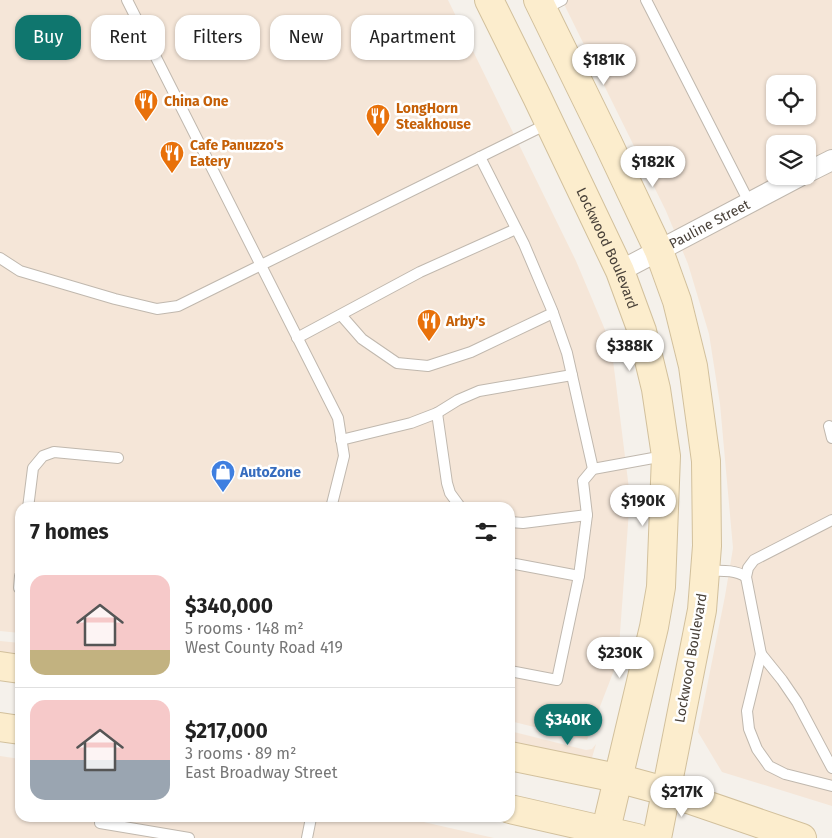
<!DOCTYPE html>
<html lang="en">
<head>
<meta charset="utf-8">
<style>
  :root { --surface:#fff; --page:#f6f6f6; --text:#222; --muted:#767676; --line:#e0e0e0; --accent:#0f766e }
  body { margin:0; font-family:"Fira Sans",sans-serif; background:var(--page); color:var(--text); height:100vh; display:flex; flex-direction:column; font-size:19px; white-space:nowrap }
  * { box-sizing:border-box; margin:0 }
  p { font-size:16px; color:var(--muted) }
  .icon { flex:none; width:28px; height:28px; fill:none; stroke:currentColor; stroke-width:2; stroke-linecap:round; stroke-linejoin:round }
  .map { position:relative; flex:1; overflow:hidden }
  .panel { position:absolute; left:15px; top:502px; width:500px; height:320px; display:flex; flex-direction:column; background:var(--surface); border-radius:15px; box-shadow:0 1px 4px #0004 }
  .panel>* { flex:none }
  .banner { position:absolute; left:15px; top:15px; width:500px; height:45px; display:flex; gap:10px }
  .fabs { position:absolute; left:766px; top:75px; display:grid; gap:10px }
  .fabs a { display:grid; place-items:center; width:50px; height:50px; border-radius:10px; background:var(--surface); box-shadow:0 1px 4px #0004; font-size:25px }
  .price { position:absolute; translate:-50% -42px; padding:0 11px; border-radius:18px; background:#fff; color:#222; font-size:16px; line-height:32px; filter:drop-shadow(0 1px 2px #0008) }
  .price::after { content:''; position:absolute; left:50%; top:30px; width:15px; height:11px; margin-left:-8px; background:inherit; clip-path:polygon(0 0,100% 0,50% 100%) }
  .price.on { background:var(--accent); color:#fff }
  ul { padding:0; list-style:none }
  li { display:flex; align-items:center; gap:15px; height:125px; padding:0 15px }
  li+li { border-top:1px solid var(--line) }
  li span { display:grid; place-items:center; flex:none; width:140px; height:100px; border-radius:15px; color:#555 }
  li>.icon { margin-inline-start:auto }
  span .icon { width:60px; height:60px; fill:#fffc; stroke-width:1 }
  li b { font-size:21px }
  h2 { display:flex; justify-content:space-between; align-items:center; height:60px; padding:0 15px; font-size:21px }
  .tag { padding:0 18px; border-radius:15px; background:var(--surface); box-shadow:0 1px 4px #0004; font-size:18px; line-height:45px }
  .tag.on { background:var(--accent); color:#fff }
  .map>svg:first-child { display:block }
  .commercial { fill:#f5e6d8; fill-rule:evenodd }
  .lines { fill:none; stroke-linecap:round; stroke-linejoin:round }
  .lane-casing { stroke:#c0b8ae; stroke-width:12 }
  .street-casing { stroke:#c0b8ae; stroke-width:22 }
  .secondary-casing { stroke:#d2c09c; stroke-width:30 }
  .lane { stroke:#fff; stroke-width:10 }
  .street { stroke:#fff; stroke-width:20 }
  .secondary { stroke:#fcedcd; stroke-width:28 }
  .labels { text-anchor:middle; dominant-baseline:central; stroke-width:5; stroke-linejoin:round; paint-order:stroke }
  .food-label { font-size:14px; font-weight:bold; fill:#c56008; stroke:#fff; text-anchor:start }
  .street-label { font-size:14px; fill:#494139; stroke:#fff }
  .shop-label { font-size:14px; font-weight:bold; fill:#366cbe; stroke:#fff; text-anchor:start }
</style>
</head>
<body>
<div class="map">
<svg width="832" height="838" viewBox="0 0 832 838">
  <rect width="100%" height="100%" fill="#f5f1eb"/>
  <g class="commercial">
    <polygon points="0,0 448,0 576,261 611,344 630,497 618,660 587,740 510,721 510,508 20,508 20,633 0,631"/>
    <path d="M562 0H832V806L722 772 698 732 725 596 733 548 720 404 709 334 688 264 666 211ZM775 84H808V116H775ZM775 144H808V176H775Z"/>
    <polygon points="0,641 20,643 20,657 0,655"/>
    <polygon points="510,731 586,750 592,749 596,744 591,761 510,745"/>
    <polygon points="0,756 20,759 20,818 406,818 494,838 0,838"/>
  </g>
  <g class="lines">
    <defs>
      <g id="lane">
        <polyline points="127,0 338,418 344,456 331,508"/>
        <polyline points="646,0 749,202"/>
        <polyline points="543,10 562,0"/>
        <polyline points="480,157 524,244 552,310 567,353 593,469"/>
        <polyline points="0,258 20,271 115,299 157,309 178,306 549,123"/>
        <polyline points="341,315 362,339 397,363 428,366 471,352 553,313"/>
        <polyline points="297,338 420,272 516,229"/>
        <polyline points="437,413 447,483 450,493 461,508"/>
        <polyline points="829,426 832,438"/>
        <polyline points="341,440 411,423 437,413 458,400 479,391 572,375"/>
        <polyline points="28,508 33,468 43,456 54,452 118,458"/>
        <polyline points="832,520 754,560 748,568 746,577 761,654 747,711 749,729 757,749 769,766 785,774 832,786"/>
        <polyline points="510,522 523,523 587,515"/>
        <polyline points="510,563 579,576"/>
        <path d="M706 571C719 571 735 569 746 577"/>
        <polyline points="19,588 20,576"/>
        <polyline points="761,654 782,680 797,702 832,768"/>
        <polyline points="510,671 557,680 579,576 587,515 583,481 593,469 664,456"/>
        <polyline points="100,823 189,838"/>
        <polyline points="307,838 311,818"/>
      </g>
      <g id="street">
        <polyline points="808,172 832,160"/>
        <path id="s1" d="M620 271 800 176"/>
      </g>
      <g id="secondary">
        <path id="s2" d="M489 0 537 97 620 271 642 331 656 389 666 456 661 587 654 627 604 838"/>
        <polyline points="538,0 608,143 659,251 677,301 693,366 706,461 707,546 702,610 657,838"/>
        <polyline points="0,666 20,669"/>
        <polyline points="0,727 20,730"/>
        <polyline points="510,756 617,778 665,791 802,838"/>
        <polyline points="510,809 637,838"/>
      </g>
    </defs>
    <use href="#lane" class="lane-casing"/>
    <use href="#street" class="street-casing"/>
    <use href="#secondary" class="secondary-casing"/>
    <use href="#lane" class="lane"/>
    <use href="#street" class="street"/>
    <use href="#secondary" class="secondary"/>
  </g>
  <defs>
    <symbol id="restaurant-pin" viewBox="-11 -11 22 30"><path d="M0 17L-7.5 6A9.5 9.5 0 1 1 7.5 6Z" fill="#e8710a" stroke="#fff"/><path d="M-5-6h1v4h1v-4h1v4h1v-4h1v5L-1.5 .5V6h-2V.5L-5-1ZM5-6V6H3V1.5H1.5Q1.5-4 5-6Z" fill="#fff"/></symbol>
    <symbol id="shop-pin" viewBox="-11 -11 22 30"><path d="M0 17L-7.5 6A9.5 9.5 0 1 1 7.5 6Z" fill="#3f7fe0" stroke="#fff"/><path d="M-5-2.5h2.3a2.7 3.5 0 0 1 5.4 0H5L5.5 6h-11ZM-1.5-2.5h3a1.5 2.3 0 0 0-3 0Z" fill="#fff"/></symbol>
  </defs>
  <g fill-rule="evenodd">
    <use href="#restaurant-pin" x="132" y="87" width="28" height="38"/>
    <use href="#restaurant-pin" x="364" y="102" width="28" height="38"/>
    <use href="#restaurant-pin" x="158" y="139" width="28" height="38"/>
    <use href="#restaurant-pin" x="415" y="307" width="28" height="38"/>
    <use href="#shop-pin" x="209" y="458" width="28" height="38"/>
  </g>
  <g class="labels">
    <g class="food-label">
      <text x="164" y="101">China One</text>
      <text x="396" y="108">LongHorn<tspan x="396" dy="16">Steakhouse</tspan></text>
      <text x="190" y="145">Cafe Panuzzo's<tspan x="190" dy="16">Eatery</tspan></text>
      <text x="446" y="321">Arby's</text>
    </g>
    <g class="street-label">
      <text stroke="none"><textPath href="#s1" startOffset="101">Pauline Street</textPath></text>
      <text stroke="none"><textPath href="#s2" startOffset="275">Lockwood Boulevard</textPath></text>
      <text transform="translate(691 658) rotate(-80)">Lockwood Boulevard</text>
    </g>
    <g class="shop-label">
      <text x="240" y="472">AutoZone</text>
    </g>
  </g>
</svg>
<div class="fabs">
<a><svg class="icon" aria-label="locate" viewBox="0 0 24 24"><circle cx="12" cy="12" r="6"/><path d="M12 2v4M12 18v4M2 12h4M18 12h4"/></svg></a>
<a><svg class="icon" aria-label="layers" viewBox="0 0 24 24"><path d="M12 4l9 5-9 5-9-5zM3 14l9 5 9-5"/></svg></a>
</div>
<b class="price" style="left:604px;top:86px">$181K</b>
<b class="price" style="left:653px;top:188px">$182K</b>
<b class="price" style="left:630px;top:372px">$388K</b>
<b class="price" style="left:643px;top:527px">$190K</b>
<b class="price" style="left:620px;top:679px">$230K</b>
<b class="price on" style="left:568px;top:746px">$340K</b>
<b class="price" style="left:682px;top:818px">$217K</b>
<div class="banner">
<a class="tag on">Buy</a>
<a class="tag">Rent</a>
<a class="tag">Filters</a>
<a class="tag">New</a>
<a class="tag">Apartment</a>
</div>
<section class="panel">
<h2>7 homes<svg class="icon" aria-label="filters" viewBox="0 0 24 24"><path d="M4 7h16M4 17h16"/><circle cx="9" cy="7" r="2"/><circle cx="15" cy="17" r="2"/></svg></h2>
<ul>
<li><span style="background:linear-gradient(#f6c9c9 75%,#c2b280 0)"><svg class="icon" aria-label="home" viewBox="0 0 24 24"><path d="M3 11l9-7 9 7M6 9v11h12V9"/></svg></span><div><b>$340,000</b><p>5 rooms · 148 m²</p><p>West County Road 419</p></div></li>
<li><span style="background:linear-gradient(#f6c9c9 60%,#9aa5b1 0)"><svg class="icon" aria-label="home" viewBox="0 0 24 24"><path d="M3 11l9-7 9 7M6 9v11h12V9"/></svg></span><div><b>$217,000</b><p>3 rooms · 89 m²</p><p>East Broadway Street</p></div></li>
</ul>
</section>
</div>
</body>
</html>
